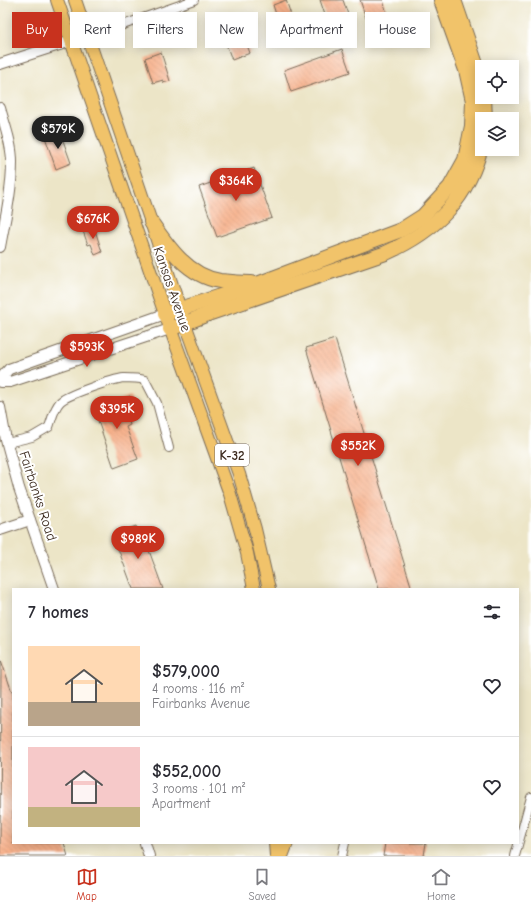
<!DOCTYPE html>
<html lang="en">
<head>
<meta charset="utf-8">
<style>
  :root { --surface:#fff; --page:#f2f2f3; --text:#2b2b33; --muted:#7c7c81; --line:#e1e1e2; --accent:#c8321e }
  body { margin:0; font-family:"Comic Neue",sans-serif; background:var(--page); color:var(--text); height:100vh; display:flex; flex-direction:column; font-size:15px; white-space:nowrap }
  * { box-sizing:border-box; margin:0 }
  p { font-size:13px; color:var(--muted) }
  .icon { flex:none; width:22px; height:22px; fill:none; stroke:currentColor; stroke-width:2; stroke-linecap:round; stroke-linejoin:round }
  .map { position:relative; flex:1; overflow:hidden }
  .panel { position:absolute; left:12px; top:588px; width:507px; height:256px; display:flex; flex-direction:column; background:var(--surface); border-radius:0px; box-shadow:0 2px 10px #0003 }
  .panel>* { flex:none }
  .hud { position:absolute; left:12px; top:12px; width:507px; height:36px; display:flex; gap:8px }
  .buttons { position:absolute; left:475px; top:60px; display:grid; gap:8px }
  .buttons a { display:grid; place-items:center; width:44px; height:44px; border-radius:0px; background:var(--surface); box-shadow:0 2px 10px #0003; font-size:20px }
  .price { position:absolute; translate:-50% -34px; padding:0 9px; border-radius:14px; background:var(--accent); color:#fff; font-size:13px; line-height:26px; filter:drop-shadow(0 1px 2px #0008) }
  .price::after { content:''; position:absolute; left:50%; top:24px; width:12px; height:9px; margin-left:-6px; background:inherit; clip-path:polygon(0 0,100% 0,50% 100%) }
  .price.current { background:#222; color:#fff }
  ul { padding:0; list-style:none }
  li { display:flex; align-items:center; gap:12px; height:100px; padding:0 16px }
  li+li { border-top:1px solid var(--line) }
  li span { display:grid; place-items:center; flex:none; width:112px; height:80px; border-radius:0px; color:#555 }
  li>.icon { margin-inline-start:auto }
  span .icon { width:48px; height:48px; fill:#fffc; stroke-width:1 }
  li b { font-size:17px }
  h2 { display:flex; justify-content:space-between; align-items:center; height:48px; padding:0 16px; font-size:17px }
  .chip { padding:0 14px; border-radius:0px; background:var(--surface); box-shadow:0 2px 10px #0003; font-size:14px; line-height:36px }
  .chip.current { background:var(--accent); color:#fff }
  .tabs { display:flex; justify-content:space-around; align-items:center; height:56px; border-top:1px solid var(--line); background:var(--surface); font-size:11px; color:var(--muted) }
  .tabs a { display:grid; justify-items:center; gap:2px }
  .tabs .current { color:var(--accent) }
  .map>svg:first-child { display:block }
  .building { fill:url(#building-back-hatch) }
  .lines { fill:none; stroke-linecap:round; stroke-linejoin:round }
  .minor-casing { stroke:#796b59; stroke-width:10 }
  .tertiary-casing { stroke:#796b59; stroke-width:12 }
  .primary-casing { stroke:#796b59; stroke-width:14 }
  .motorway-casing { stroke:#796b59; stroke-width:16 }
  .minor { stroke:#fff; stroke-width:8 }
  .tertiary { stroke:#fff; stroke-width:10 }
  .primary { stroke:#f1c36a; stroke-width:12 }
  .motorway { stroke:#f1c36a; stroke-width:14 }
  .labels { text-anchor:middle; dominant-baseline:central; stroke-width:4; stroke-linejoin:round; paint-order:stroke }
  .shield { fill:#fff; stroke:#766a62; stroke-width:1 }
  .shield-label { font-size:13px; font-weight:bold; fill:#3b2a1e }
  .street-label { font-size:14px; fill:#3b2a1e; stroke:#fff }
</style>
</head>
<body>
<div class="map">
<svg width="531" height="856" viewBox="0 0 531 856">
  <defs>
    <pattern id="building-back-hatch" width="6" height="6" patternUnits="userSpaceOnUse"><rect width="6" height="6" fill="#f7b18b"/><path d="M-1 5l2 2M0 0l6 6M5-1l2 2" fill="none" stroke="#d59878"/></pattern>
  </defs>
  <rect width="100%" height="100%" fill="#fff"/>
  <filter id="ink" filterUnits="userSpaceOnUse"><feTurbulence type="fractalNoise" baseFrequency=".025" numOctaves="2"/><feDisplacementMap in="SourceGraphic" scale="8" xChannelSelector="R" yChannelSelector="G"/><feConvolveMatrix kernelMatrix="1 2 1 2 8 2 1 2 1" color-interpolation-filters="sRGB"/></filter>
  <filter id="wash" filterUnits="userSpaceOnUse"><feTurbulence type="fractalNoise" baseFrequency=".012" numOctaves="4" result="noise"/><feDisplacementMap in="SourceGraphic" scale="16" xChannelSelector="R" yChannelSelector="G"/><feGaussianBlur stdDeviation="0.9" result="paint"/><feColorMatrix in="noise" values="0 0 0 0 0 0 0 0 0 0 0 0 0 0 0 0 0 1.4 0 .05"/><feComposite in="paint" operator="in"/></filter>
  <g filter="url(#wash)">
    <rect width="100%" height="100%" fill="#ece5c7"/>
    <g id="blocks">
      <g class="building">
        <polygon points="286,0 292,18 290,19 296,36 284,40 273,5"/>
        <polygon points="320,0 343,0 352,26 331,33"/>
        <polygon points="360,0 383,0 388,17 368,24"/>
        <polygon points="235,13 250,53 232,60 217,20"/>
        <polygon points="342,49 350,72 291,92 284,70"/>
        <polygon points="161,52 170,81 163,83 163,80 153,83 145,58"/>
        <polygon points="60,132 71,163 56,169 45,137"/>
        <polygon points="254,168 272,218 217,237 199,187"/>
        <polygon points="94,227 102,252 95,255 91,244 88,245 83,231"/>
        <polygon points="335,339 412,589 379,589 306,348"/>
        <polygon points="130,396 136,413 127,416 130,425 126,427 138,459 114,468 94,409"/>
        <polygon points="136,526 139,535 143,534 163,589 133,589 116,543 120,542 117,533"/>
        <polygon points="1,660 13,695 13,843 64,843 68,856 0,856"/>
        <polygon points="385,843 426,843 424,856 383,856"/>
      </g>
    </g>
  </g>
  <g filter="url(#ink)">
    <use href="#blocks" fill-opacity="0" stroke="#796b59" stroke-width="1"/>
    <g class="lines">
      <defs>
        <g id="minor">
          <polyline points="87,36 103,32 194,0"/>
          <path d="M7 443 32 437 49 427C52 419 54 408 60 402 66 395 114 379 124 378 131 378 138 378 145 380L157 403 169 448"/>
          <polyline points="342,856 345,843"/>
          <polyline points="515,856 531,797"/>
        </g>
        <g id="tertiary">
          <polyline points="0,64 87,36"/>
          <path d="M0 108C5 126 12 144 12 162 12 191 5 219 0 247"/>
          <polyline points="0,379 9,369 165,314"/>
          <polyline points="0,382 10,382 170,329"/>
          <polyline points="0,407 6,440 19,488 54,589"/>
          <polyline points="0,530 30,520"/>
          <polyline points="145,843 149,856"/>
        </g>
        <g id="primary">
          <polyline points="57,0 165,314 230,494 247,553 254,589"/>
          <polyline points="75,0 151,222 185,324 239,474 255,529 269,589"/>
          <polyline points="275,843 276,856"/>
          <polyline points="282,856 287,843"/>
        </g>
        <g id="motorway">
          <polyline points="454,0 478,70 482,87"/>
          <polyline points="484,97 485,119"/>
          <path d="M151 222C168 247 188 276 220 281 230 282 240 283 251 283"/>
          <polyline points="165,314 257,284 401,230 423,216 450,187 465,160 472,126 473,101 466,70 441,0"/>
          <path d="M170 329 208 314 386 253C437 230 469 198 482 143"/>
        </g>
      </defs>
      <use href="#minor" class="minor-casing"/>
      <use href="#tertiary" class="tertiary-casing"/>
      <use href="#primary" class="primary-casing"/>
      <use href="#motorway" class="motorway-casing"/>
      <use href="#minor" class="minor"/>
      <use href="#tertiary" class="tertiary"/>
      <use href="#primary" class="primary"/>
      <use href="#motorway" class="motorway"/>
    </g>
  </g>
  <g class="labels">
    <rect class="shield" x="215" y="444" width="34" height="22" rx="3"/>
    <g class="shield-label">
      <text x="232" y="455">K-32</text>
    </g>
    <g class="street-label">
      <text transform="translate(172 289) rotate(71)">Kansas Avenue</text>
      <text transform="translate(38 496) rotate(72)">Fairbanks Road</text>
    </g>
  </g>
</svg>
<div class="buttons">
<a><svg class="icon" aria-label="locate" viewBox="0 0 24 24"><circle cx="12" cy="12" r="6"/><path d="M12 2v4M12 18v4M2 12h4M18 12h4"/></svg></a>
<a><svg class="icon" aria-label="layers" viewBox="0 0 24 24"><path d="M12 4l9 5-9 5-9-5zM3 14l9 5 9-5"/></svg></a>
</div>
<b class="price current" style="left:58px;top:150px">$579K</b>
<b class="price" style="left:236px;top:202px">$364K</b>
<b class="price" style="left:93px;top:240px">$676K</b>
<b class="price" style="left:87px;top:368px">$593K</b>
<b class="price" style="left:117px;top:430px">$395K</b>
<b class="price" style="left:358px;top:467px">$552K</b>
<b class="price" style="left:138px;top:560px">$989K</b>
<div class="hud">
<a class="chip current">Buy</a>
<a class="chip">Rent</a>
<a class="chip">Filters</a>
<a class="chip">New</a>
<a class="chip">Apartment</a>
<a class="chip">House</a>
</div>
<section class="panel">
<h2>7 homes<svg class="icon" aria-label="filters" viewBox="0 0 24 24"><path d="M4 7h16M4 17h16"/><circle cx="9" cy="7" r="2"/><circle cx="15" cy="17" r="2"/></svg></h2>
<ul>
<li><span style="background:linear-gradient(#ffd9b3 70%,#b9a48a 0)"><svg class="icon" aria-label="home" viewBox="0 0 24 24"><path d="M3 11l9-7 9 7M6 9v11h12V9"/></svg></span><div><b>$579,000</b><p>4 rooms · 116 m²</p><p>Fairbanks Avenue</p></div><svg class="icon" aria-label="heart" viewBox="0 0 24 24"><path d="M12 20l-8-8c-3-5 5-10 8-4 3-6 11-1 8 4z"/></svg></li>
<li><span style="background:linear-gradient(#f6c9c9 75%,#c2b280 0)"><svg class="icon" aria-label="home" viewBox="0 0 24 24"><path d="M3 11l9-7 9 7M6 9v11h12V9"/></svg></span><div><b>$552,000</b><p>3 rooms · 101 m²</p><p>Apartment</p></div><svg class="icon" aria-label="heart" viewBox="0 0 24 24"><path d="M12 20l-8-8c-3-5 5-10 8-4 3-6 11-1 8 4z"/></svg></li>
</ul>
</section>
</div>
<nav class="tabs">
<a class="current"><svg class="icon" aria-label="map" viewBox="0 0 24 24"><path d="M3 6l6-2 6 2 6-2v14l-6 2-6-2-6 2zM9 4v14M15 6v14"/></svg>Map</a>
<a><svg class="icon" aria-label="saved" viewBox="0 0 24 24"><path d="M7 4h10v16l-5-4-5 4z"/></svg>Saved</a>
<a><svg class="icon" aria-label="home" viewBox="0 0 24 24"><path d="M3 11l9-7 9 7M6 9v11h12V9"/></svg>Home</a>
</nav>
</body>
</html>
